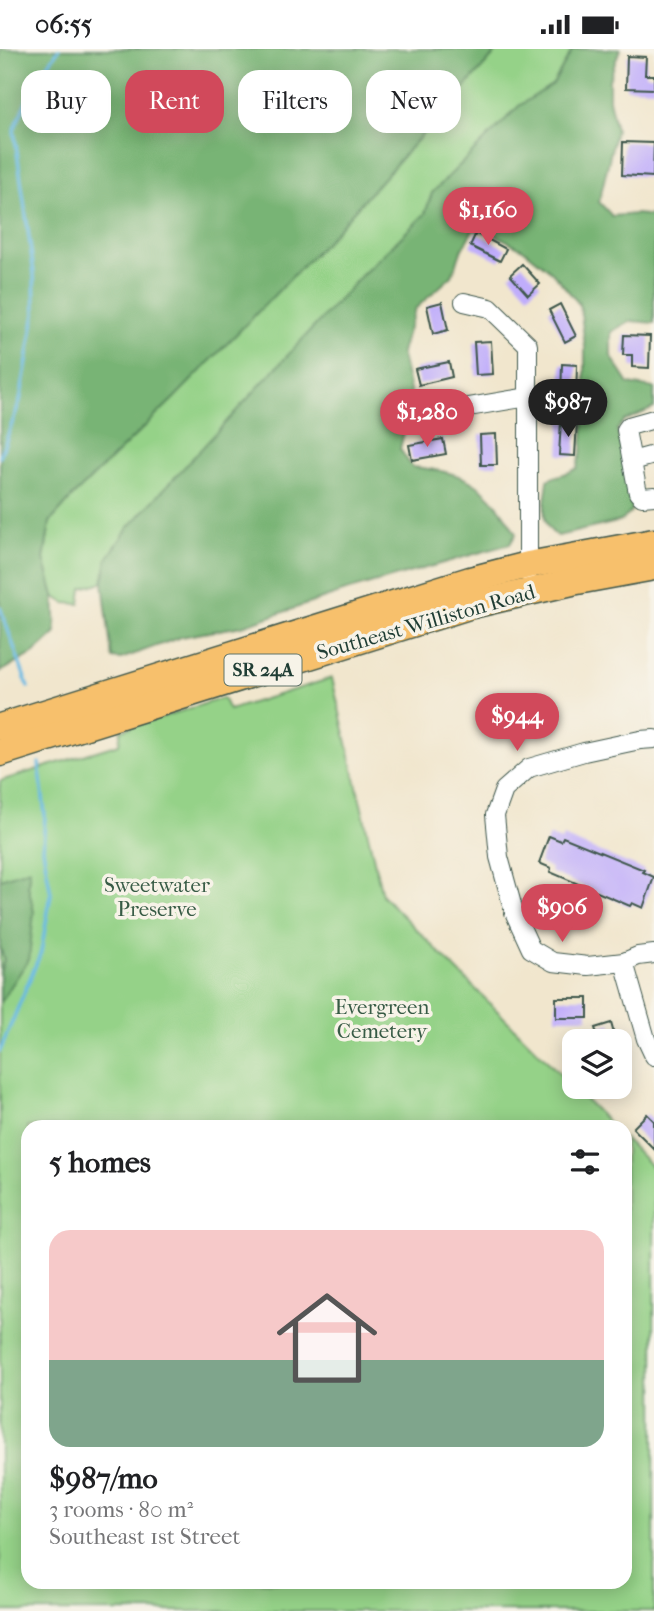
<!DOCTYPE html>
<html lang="en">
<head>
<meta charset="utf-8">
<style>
  :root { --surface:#fff; --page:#f6f6f6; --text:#202124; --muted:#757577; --accent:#d1495b }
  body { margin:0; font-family:"IM FELL French Canon",serif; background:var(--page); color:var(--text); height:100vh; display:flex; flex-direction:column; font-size:26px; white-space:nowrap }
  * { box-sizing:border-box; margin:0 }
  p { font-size:23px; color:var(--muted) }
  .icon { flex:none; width:38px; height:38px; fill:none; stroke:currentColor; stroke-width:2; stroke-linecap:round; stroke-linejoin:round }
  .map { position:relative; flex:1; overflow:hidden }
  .details { position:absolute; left:21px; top:1071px; width:611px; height:469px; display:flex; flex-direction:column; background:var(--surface); border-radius:21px; box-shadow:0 4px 18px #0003 }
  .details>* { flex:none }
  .hud { position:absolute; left:21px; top:21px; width:612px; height:63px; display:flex; gap:14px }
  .tools { position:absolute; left:562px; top:980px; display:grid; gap:14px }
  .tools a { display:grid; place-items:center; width:70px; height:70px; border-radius:14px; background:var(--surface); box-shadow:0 4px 18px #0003; font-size:35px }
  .price { position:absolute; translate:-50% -60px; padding:0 16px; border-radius:24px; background:var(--accent); color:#fff; font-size:23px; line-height:46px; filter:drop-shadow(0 2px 4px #0008) }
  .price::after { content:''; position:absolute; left:50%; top:42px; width:21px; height:16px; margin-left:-10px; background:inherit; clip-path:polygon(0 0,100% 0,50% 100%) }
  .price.active { background:#222; color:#fff }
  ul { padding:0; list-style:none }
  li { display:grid; align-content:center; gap:14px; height:371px; padding:0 28px }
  li span { display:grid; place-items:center; height:217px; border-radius:21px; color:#555 }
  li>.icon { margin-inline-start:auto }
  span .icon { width:126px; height:126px; fill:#fffc; stroke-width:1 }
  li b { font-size:30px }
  h2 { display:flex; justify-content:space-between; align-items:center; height:84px; padding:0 28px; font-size:30px }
  .chip { padding:0 24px; border-radius:21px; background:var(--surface); box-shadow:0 4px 18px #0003; font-size:24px; line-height:63px }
  .chip.active { background:var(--accent); color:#fff }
  .status { display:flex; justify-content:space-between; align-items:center; height:49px; padding:0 35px; background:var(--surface); direction:ltr }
  .status svg { height:19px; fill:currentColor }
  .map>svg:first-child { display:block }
  .green { fill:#95d288; stroke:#5a885e; stroke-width:2 }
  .forest { fill:#78b474; stroke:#4c7854; stroke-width:2 }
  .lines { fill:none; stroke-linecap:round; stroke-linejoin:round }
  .stream { stroke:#67bae3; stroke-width:3.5 }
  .building { fill:#c0adfb }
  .minor-casing { stroke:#3e564b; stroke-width:20 }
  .highway-casing { stroke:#3e564b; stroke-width:29 }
  .minor { stroke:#fff; stroke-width:18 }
  .highway { stroke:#f7c06c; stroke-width:26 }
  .labels { text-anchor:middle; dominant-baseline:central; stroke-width:7; stroke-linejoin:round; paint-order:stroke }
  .shield { fill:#f7f3e8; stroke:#60746a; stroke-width:2 }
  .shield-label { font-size:19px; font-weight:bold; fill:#1f3d34 }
  .street-label { font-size:21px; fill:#1f3d34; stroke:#f7f3e8 }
  .park-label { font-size:21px; fill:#375b45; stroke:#f7f3e8 }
</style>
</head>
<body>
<div class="status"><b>06:55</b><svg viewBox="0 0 49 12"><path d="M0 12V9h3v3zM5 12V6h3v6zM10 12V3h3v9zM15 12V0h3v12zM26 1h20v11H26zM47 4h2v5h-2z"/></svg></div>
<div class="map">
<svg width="654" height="1562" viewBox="0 0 654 1562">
  <rect width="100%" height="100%" fill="#f7f3e8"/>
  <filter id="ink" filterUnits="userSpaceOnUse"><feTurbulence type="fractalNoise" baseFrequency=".0143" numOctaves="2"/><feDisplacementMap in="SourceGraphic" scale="14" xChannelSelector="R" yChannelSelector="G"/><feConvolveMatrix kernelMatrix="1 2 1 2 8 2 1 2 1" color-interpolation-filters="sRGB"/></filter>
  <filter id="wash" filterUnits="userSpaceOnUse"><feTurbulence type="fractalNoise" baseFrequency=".00686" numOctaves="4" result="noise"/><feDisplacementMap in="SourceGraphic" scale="28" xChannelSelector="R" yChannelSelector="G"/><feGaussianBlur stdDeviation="1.57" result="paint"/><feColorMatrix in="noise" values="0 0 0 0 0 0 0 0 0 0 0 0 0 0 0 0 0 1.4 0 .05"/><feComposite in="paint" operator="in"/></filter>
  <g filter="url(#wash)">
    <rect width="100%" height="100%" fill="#f1e6cd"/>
    <g class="green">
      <polygon points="499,0 573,0 553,35 519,57 432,144 425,165 360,228 107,510 103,533 82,539 80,555 65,554 54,547 44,510 50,473 73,447 173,350 325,194"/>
      <polygon points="332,629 382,846 613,1078 28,1078 28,1533 625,1533 625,1090 654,1120 654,1562 0,1562 0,732 119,695 121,681 223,649 229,661"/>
    </g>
    <g class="forest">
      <polygon points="0,0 499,0 325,194 173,350 73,447 50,473 44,510 54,547 56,584 33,605 0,623"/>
      <path d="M573 0H620L609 31V51L616 81 599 153 612 167 636 165 654 167V274L630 272 611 283V307L629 335 654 339V359L624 372 617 381 633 451 631 463 621 472 558 487C537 477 546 452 548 431 558 425 567 426 577 419L582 400 585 355V298L580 256 553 224 523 200 492 184 473 181 462 200 452 227 415 260 401 303 412 350 400 400 412 418C469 423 488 436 516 485L510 495 349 541 242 577 181 588 121 610 112 609 103 533 107 510 128 479 362 226 425 165 432 144 519 57 553 35Z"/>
      <polygon points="30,820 28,836 34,863 29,910 0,954 0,924 4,911 0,897 0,830"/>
    </g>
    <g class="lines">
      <g class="stream">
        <polyline points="0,408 20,352 35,265 34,224 14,81 31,41 59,0"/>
        <polyline points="0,558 28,638"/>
        <polyline points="0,1002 41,903 51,845 43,800 45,766 39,714"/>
      </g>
    </g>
    <g id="blocks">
      <g class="building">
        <polygon points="627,7 646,8 645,26 654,26 654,40 626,39"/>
        <polygon points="623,93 654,94 653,128 622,126"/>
        <polygon points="476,184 506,200 500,212 470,197"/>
        <polygon points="522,215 540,235 528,246 510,226"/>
        <polygon points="442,253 448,281 433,285 427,257"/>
        <polygon points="560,255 576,287 565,293 549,261"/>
        <polygon points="624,286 650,287 649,319 632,318 632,306 623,306"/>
        <polygon points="491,292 493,325 476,326 474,293"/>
        <polygon points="449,313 452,328 419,336 415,320"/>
        <polygon points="562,315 577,316 576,350 561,350"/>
        <polygon points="561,372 577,373 575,407 559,406"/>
        <polygon points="496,385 497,416 481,416 480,386"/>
        <polygon points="443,390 446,405 412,411 409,396"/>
        <polygon points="549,787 561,792 563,788 644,821 643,823 654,828 643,859 632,854 630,857 550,823 551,819 539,814"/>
        <rect x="556" y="949" width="32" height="20"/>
        <polygon points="611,974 616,992 599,992 595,979"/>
        <polygon points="647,1065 654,1072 654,1100 633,1079"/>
      </g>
    </g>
  </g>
  <g filter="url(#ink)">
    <use href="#blocks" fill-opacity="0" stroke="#3e564b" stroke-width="2"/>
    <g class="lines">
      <defs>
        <g id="minor">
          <polyline points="464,253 490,259 528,296 528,524"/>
          <polyline points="433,364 528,348"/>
          <polyline points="654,370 629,377 626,381 638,444 642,448 654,447"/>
          <polyline points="632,412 654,406"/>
          <polyline points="654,690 640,691 584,703 529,719 504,741 495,766 499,808 514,863 531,900 553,913 588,917 624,913 638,907 654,905"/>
          <polyline points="624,913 646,990 654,1007"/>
        </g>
        <g id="highway">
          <polyline points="0,678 470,531 528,516 654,493"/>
          <polyline points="0,704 472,556 572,533 654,518"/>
        </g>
      </defs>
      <use href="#minor" class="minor-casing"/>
      <use href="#highway" class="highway-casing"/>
      <use href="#minor" class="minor"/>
      <use href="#highway" class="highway"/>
    </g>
  </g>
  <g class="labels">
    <rect class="shield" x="224.5" y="605.5" width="77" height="31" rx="5"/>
    <g class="shield-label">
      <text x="263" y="621">SR 24A</text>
    </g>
    <g class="street-label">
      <text transform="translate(426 573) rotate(-16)">Southeast Williston Road</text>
    </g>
    <g class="park-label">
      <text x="157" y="836">Sweetwater<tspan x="157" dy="24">Preserve</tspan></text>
      <text x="382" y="958">Evergreen<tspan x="382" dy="24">Cemetery</tspan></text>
    </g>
  </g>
</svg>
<div class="tools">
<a><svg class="icon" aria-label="layers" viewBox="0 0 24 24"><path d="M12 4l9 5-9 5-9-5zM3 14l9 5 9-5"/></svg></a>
</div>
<b class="price" style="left:488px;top:198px">$1,160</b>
<b class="price active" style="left:568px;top:390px">$987</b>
<b class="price" style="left:427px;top:400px">$1,280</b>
<b class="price" style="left:517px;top:704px">$944</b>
<b class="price" style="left:562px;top:895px">$906</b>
<div class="hud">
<a class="chip">Buy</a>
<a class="chip active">Rent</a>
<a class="chip">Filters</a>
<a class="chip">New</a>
</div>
<section class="details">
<h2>5 homes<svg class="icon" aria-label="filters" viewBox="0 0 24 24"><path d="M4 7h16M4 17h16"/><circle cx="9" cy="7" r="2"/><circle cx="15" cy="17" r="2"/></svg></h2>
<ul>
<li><span style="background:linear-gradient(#f6c9c9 60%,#7fa58c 0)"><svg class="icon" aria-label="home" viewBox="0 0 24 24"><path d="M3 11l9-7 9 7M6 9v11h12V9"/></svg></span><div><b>$987/mo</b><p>3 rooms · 80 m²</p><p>Southeast 1st Street</p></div></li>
</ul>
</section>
</div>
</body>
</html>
